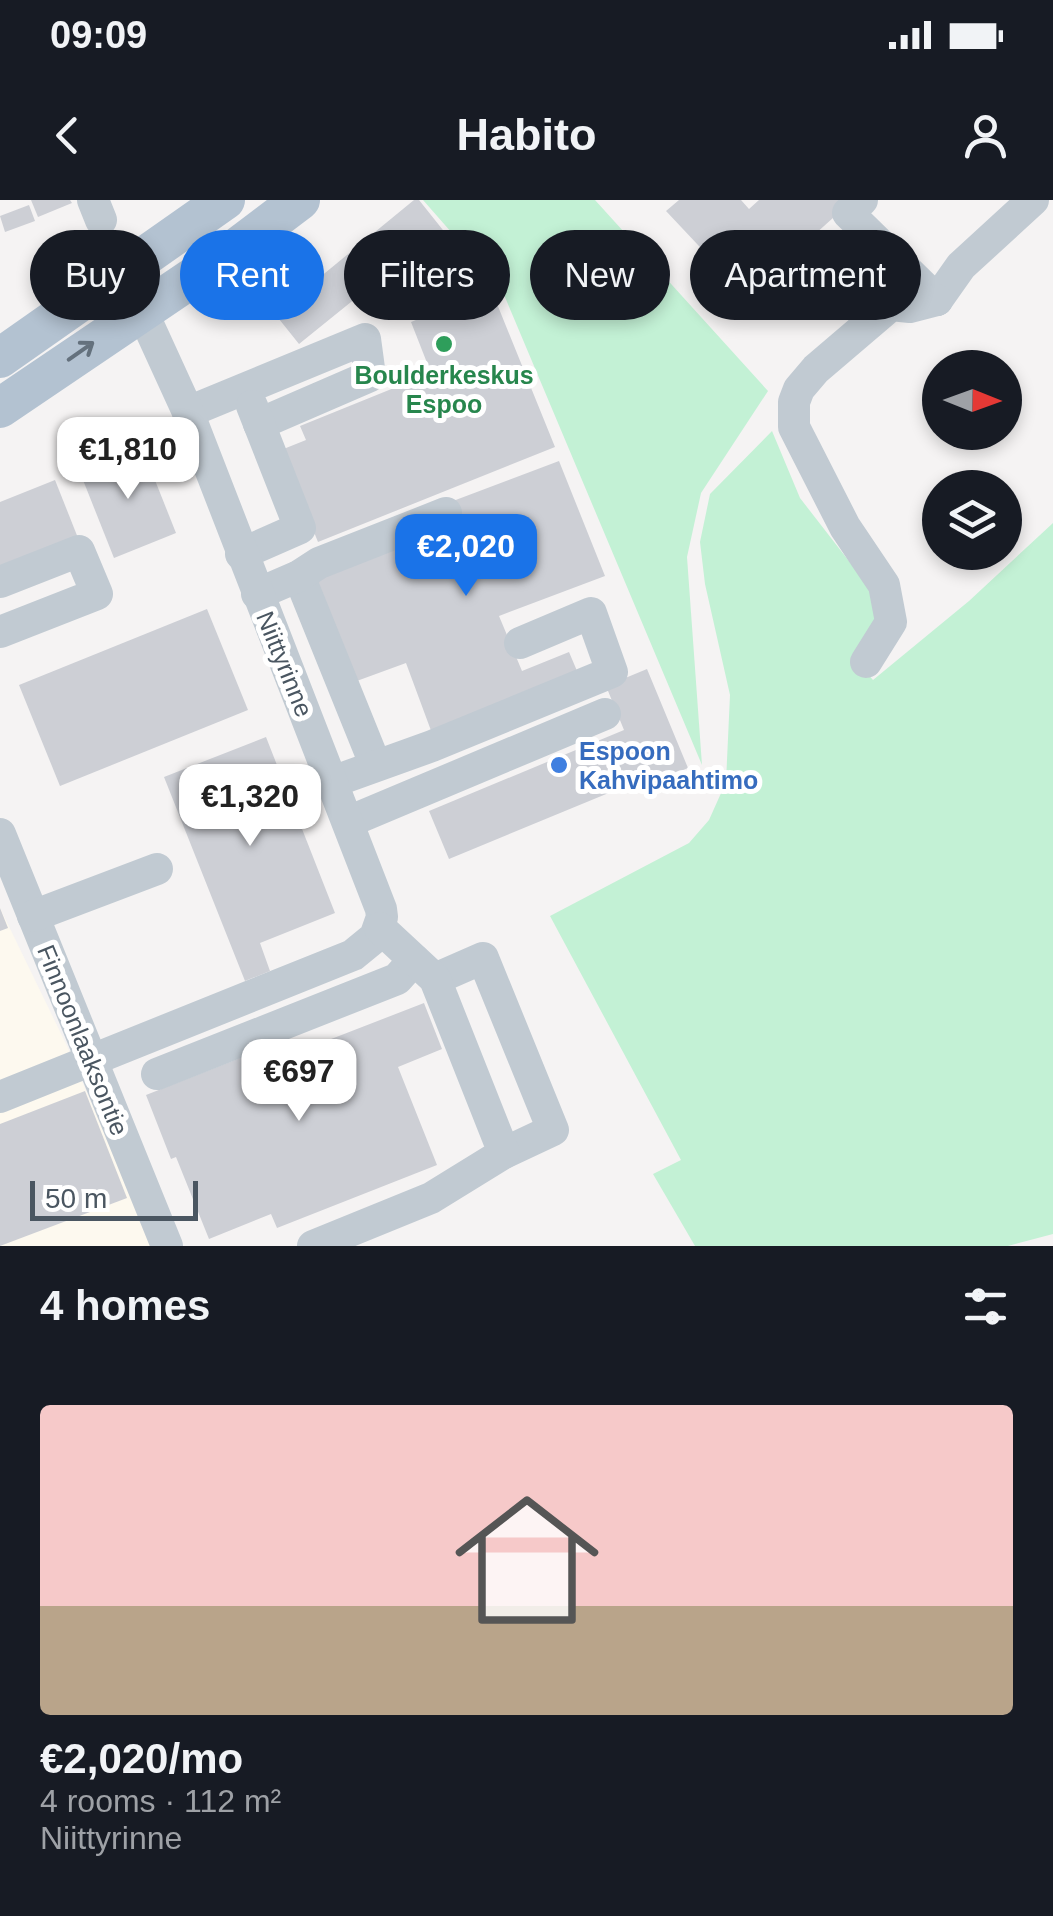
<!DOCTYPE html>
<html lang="en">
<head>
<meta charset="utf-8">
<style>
  :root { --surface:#171b24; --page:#242831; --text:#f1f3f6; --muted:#9ea1a6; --line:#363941; --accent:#1a73e8 }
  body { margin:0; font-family:Arial,sans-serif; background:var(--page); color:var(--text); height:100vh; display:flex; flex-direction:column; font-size:38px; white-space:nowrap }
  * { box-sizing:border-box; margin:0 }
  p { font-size:32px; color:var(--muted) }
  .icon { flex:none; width:55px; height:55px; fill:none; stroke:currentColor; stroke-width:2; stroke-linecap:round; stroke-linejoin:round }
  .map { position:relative; height:1046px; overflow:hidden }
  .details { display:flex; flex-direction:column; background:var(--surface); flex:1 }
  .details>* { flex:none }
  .banner { position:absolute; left:30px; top:30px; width:995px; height:90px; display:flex; gap:20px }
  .needle { width:65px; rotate:91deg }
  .buttons { position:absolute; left:922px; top:150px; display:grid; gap:20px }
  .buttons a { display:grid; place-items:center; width:100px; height:100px; border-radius:50%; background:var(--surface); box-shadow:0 5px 15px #0003; font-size:50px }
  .scale { position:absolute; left:30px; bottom:25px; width:168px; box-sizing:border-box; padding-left:10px; border:5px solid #4a5661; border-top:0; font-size:28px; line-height:35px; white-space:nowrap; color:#4a5661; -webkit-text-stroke:8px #fff; paint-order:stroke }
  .price { position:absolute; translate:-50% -85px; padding:0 22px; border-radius:20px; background:#fff; color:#222; font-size:32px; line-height:65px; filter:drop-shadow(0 2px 5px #0008) }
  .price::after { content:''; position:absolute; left:50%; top:60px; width:30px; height:22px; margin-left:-15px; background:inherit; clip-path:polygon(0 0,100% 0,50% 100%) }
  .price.selected { background:var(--accent); color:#fff }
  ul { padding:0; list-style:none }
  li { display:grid; align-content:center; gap:20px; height:530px; padding:0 40px }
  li+li { border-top:2px solid var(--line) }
  li span { display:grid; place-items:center; height:310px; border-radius:10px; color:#555 }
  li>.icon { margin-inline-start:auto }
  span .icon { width:180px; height:180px; fill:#fffc; stroke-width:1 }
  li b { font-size:42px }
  h2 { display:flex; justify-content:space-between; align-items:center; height:120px; padding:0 40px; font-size:42px }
  .chip { padding:0 35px; border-radius:45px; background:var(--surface); box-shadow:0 5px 15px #0003; font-size:35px; line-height:90px }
  .chip.selected { background:var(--accent); color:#fff }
  .status { display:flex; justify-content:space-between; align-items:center; height:70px; padding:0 50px; background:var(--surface); direction:ltr }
  .status svg { height:28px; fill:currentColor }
  header { display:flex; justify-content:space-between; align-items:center; height:130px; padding:0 40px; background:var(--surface); font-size:45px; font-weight:700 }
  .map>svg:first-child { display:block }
  .commercial { fill:#fdf9ef }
  .green { fill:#c3f1d5 }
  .building { fill:#cdcfd5 }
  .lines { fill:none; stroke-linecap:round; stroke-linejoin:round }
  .minor { stroke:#c1cad2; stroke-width:32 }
  .major { stroke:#b3c2d1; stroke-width:40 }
  .oneway { stroke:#64717d }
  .leisure-dot { fill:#2e9e5b; stroke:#fff; stroke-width:4 }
  .shop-dot { fill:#3f7fe0; stroke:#fff; stroke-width:4 }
  .labels { text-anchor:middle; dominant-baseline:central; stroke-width:10; stroke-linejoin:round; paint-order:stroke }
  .leisure-label { font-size:25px; font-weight:bold; fill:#27864d; stroke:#fff }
  .street-label { font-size:25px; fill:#4a5661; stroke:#fff }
  .shop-label { font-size:25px; font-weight:bold; fill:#366cbe; stroke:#fff; text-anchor:start }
</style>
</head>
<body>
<div class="status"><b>09:09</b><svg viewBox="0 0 49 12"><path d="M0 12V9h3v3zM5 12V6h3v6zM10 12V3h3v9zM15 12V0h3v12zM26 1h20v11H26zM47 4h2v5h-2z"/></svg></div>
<header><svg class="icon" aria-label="back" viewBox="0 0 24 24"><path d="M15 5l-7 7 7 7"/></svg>Habito<svg class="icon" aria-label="person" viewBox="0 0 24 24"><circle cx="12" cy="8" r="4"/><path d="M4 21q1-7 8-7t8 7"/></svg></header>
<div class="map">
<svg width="1053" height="1046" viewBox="0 0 1053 1046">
  <rect width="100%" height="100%" fill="#f5f3f3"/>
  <polygon class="commercial" points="0,708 67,846 152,1046 0,1046"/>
  <g class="green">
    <polygon points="423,0 595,0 768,191 701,293 687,357 702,565 502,90"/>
    <polygon points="772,231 800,298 876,396 875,420 853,457 873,480 969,401 1053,323 1053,1034 1008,1046 695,1046 653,974 681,960 550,716 689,643 709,620 726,582 730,495 705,384 700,342 710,294"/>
  </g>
  <g class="building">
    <polygon points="31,0 70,0 72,3 38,17"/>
    <polygon points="414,0 419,0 466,59 402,112 377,81 299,144 275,114"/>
    <polygon points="679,0 741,0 749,9 759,0 853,0 746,96 666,11"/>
    <polygon points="29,5 35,21 5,32 0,16"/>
    <polygon points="491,89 555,247 318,342 281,250 306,240 300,226 431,173 411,122"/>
    <polygon points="141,245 176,333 114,358 79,270"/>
    <polygon points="559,261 605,376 499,416 522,471 569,452 580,478 433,536 406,463 354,482 312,380 462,324 453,301"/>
    <polygon points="55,280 80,343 0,374 0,302"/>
    <polygon points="207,409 248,510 60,586 19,485"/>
    <polygon points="647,469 688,568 647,585 645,578 449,659 429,611 624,530 606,486"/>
    <polygon points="266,537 335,713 260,743 270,771 245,781 164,577"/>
    <polygon points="0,708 8,728 0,731"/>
    <polygon points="424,803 442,849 398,867 437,965 277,1028 271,1014 209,1039 176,957 171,959 146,895 286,840 308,848"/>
    <polygon points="85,891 127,998 0,1046 0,924"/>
  </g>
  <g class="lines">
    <g class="minor">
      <polyline points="93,0 101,20"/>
      <polyline points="862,0 848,13 937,100"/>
      <polyline points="937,100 961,66 1033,0"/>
      <polyline points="188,212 365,139 370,176 259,224"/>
      <polyline points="241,354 300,328 252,206"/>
      <polyline points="299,376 375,564"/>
      <polyline points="0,382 79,351 97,394 0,432"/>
      <polyline points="257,394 299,376 319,363 446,313"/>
      <polyline points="866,462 891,422 884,385 845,327 794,227 794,202 799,189 816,169 891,105 910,107 937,100"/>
      <polyline points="332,582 432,546 612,472 591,413 520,443"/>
      <polyline points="348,622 605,514"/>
      <polyline points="0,634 167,1046"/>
      <polyline points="33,716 157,669"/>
      <polyline points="435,779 483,758 553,930 504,953"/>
      <polyline points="157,874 397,779 414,760"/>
      <polyline points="0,897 353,755 375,737 382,717 381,709 188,212 124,72"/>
      <polyline points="313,1046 431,998 504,953 435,779 380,728"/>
    </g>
    <g class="major">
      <polyline points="0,158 225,0"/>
      <polyline points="0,208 238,47 300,0"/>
    </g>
  </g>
  <defs><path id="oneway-shaft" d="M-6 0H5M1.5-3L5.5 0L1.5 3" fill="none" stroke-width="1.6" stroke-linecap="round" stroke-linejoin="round" transform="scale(2.5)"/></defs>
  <use class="oneway" href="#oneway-shaft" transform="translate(81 151) rotate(-35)"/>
  <circle class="leisure-dot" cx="444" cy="144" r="10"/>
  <circle class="shop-dot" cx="559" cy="565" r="10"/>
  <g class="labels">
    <g class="leisure-label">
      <text x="444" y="175">Boulderkeskus<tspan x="444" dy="29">Espoo</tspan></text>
    </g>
    <g class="street-label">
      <text transform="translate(285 464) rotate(68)">Niittyrinne</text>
      <text transform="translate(83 840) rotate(68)">Finnoonlaaksontie</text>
    </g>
    <g class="shop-label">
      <text x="579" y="551">Espoon<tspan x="579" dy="29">Kahvipaahtimo</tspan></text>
    </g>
  </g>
</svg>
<div class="buttons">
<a><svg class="needle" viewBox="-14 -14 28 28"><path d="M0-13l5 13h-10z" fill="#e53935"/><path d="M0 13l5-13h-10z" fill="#9ea1a6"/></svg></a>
<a><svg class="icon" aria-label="layers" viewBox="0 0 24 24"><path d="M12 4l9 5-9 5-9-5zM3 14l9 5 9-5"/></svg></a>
</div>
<div class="scale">50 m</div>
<b class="price" style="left:128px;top:302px">€1,810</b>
<b class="price selected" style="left:466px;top:399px">€2,020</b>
<b class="price" style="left:250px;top:649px">€1,320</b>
<b class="price" style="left:299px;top:924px">€697</b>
<div class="banner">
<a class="chip">Buy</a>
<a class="chip selected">Rent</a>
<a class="chip">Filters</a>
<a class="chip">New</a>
<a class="chip">Apartment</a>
</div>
</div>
<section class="details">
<h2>4 homes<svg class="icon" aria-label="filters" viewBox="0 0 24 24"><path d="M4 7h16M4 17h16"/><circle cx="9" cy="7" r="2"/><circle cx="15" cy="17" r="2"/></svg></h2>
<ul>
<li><span style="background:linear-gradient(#f6c9c9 65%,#b9a48a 0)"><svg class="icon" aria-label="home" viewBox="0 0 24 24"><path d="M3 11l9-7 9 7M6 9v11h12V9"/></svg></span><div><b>€2,020/mo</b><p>4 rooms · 112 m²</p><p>Niittyrinne</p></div></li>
</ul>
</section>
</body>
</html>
